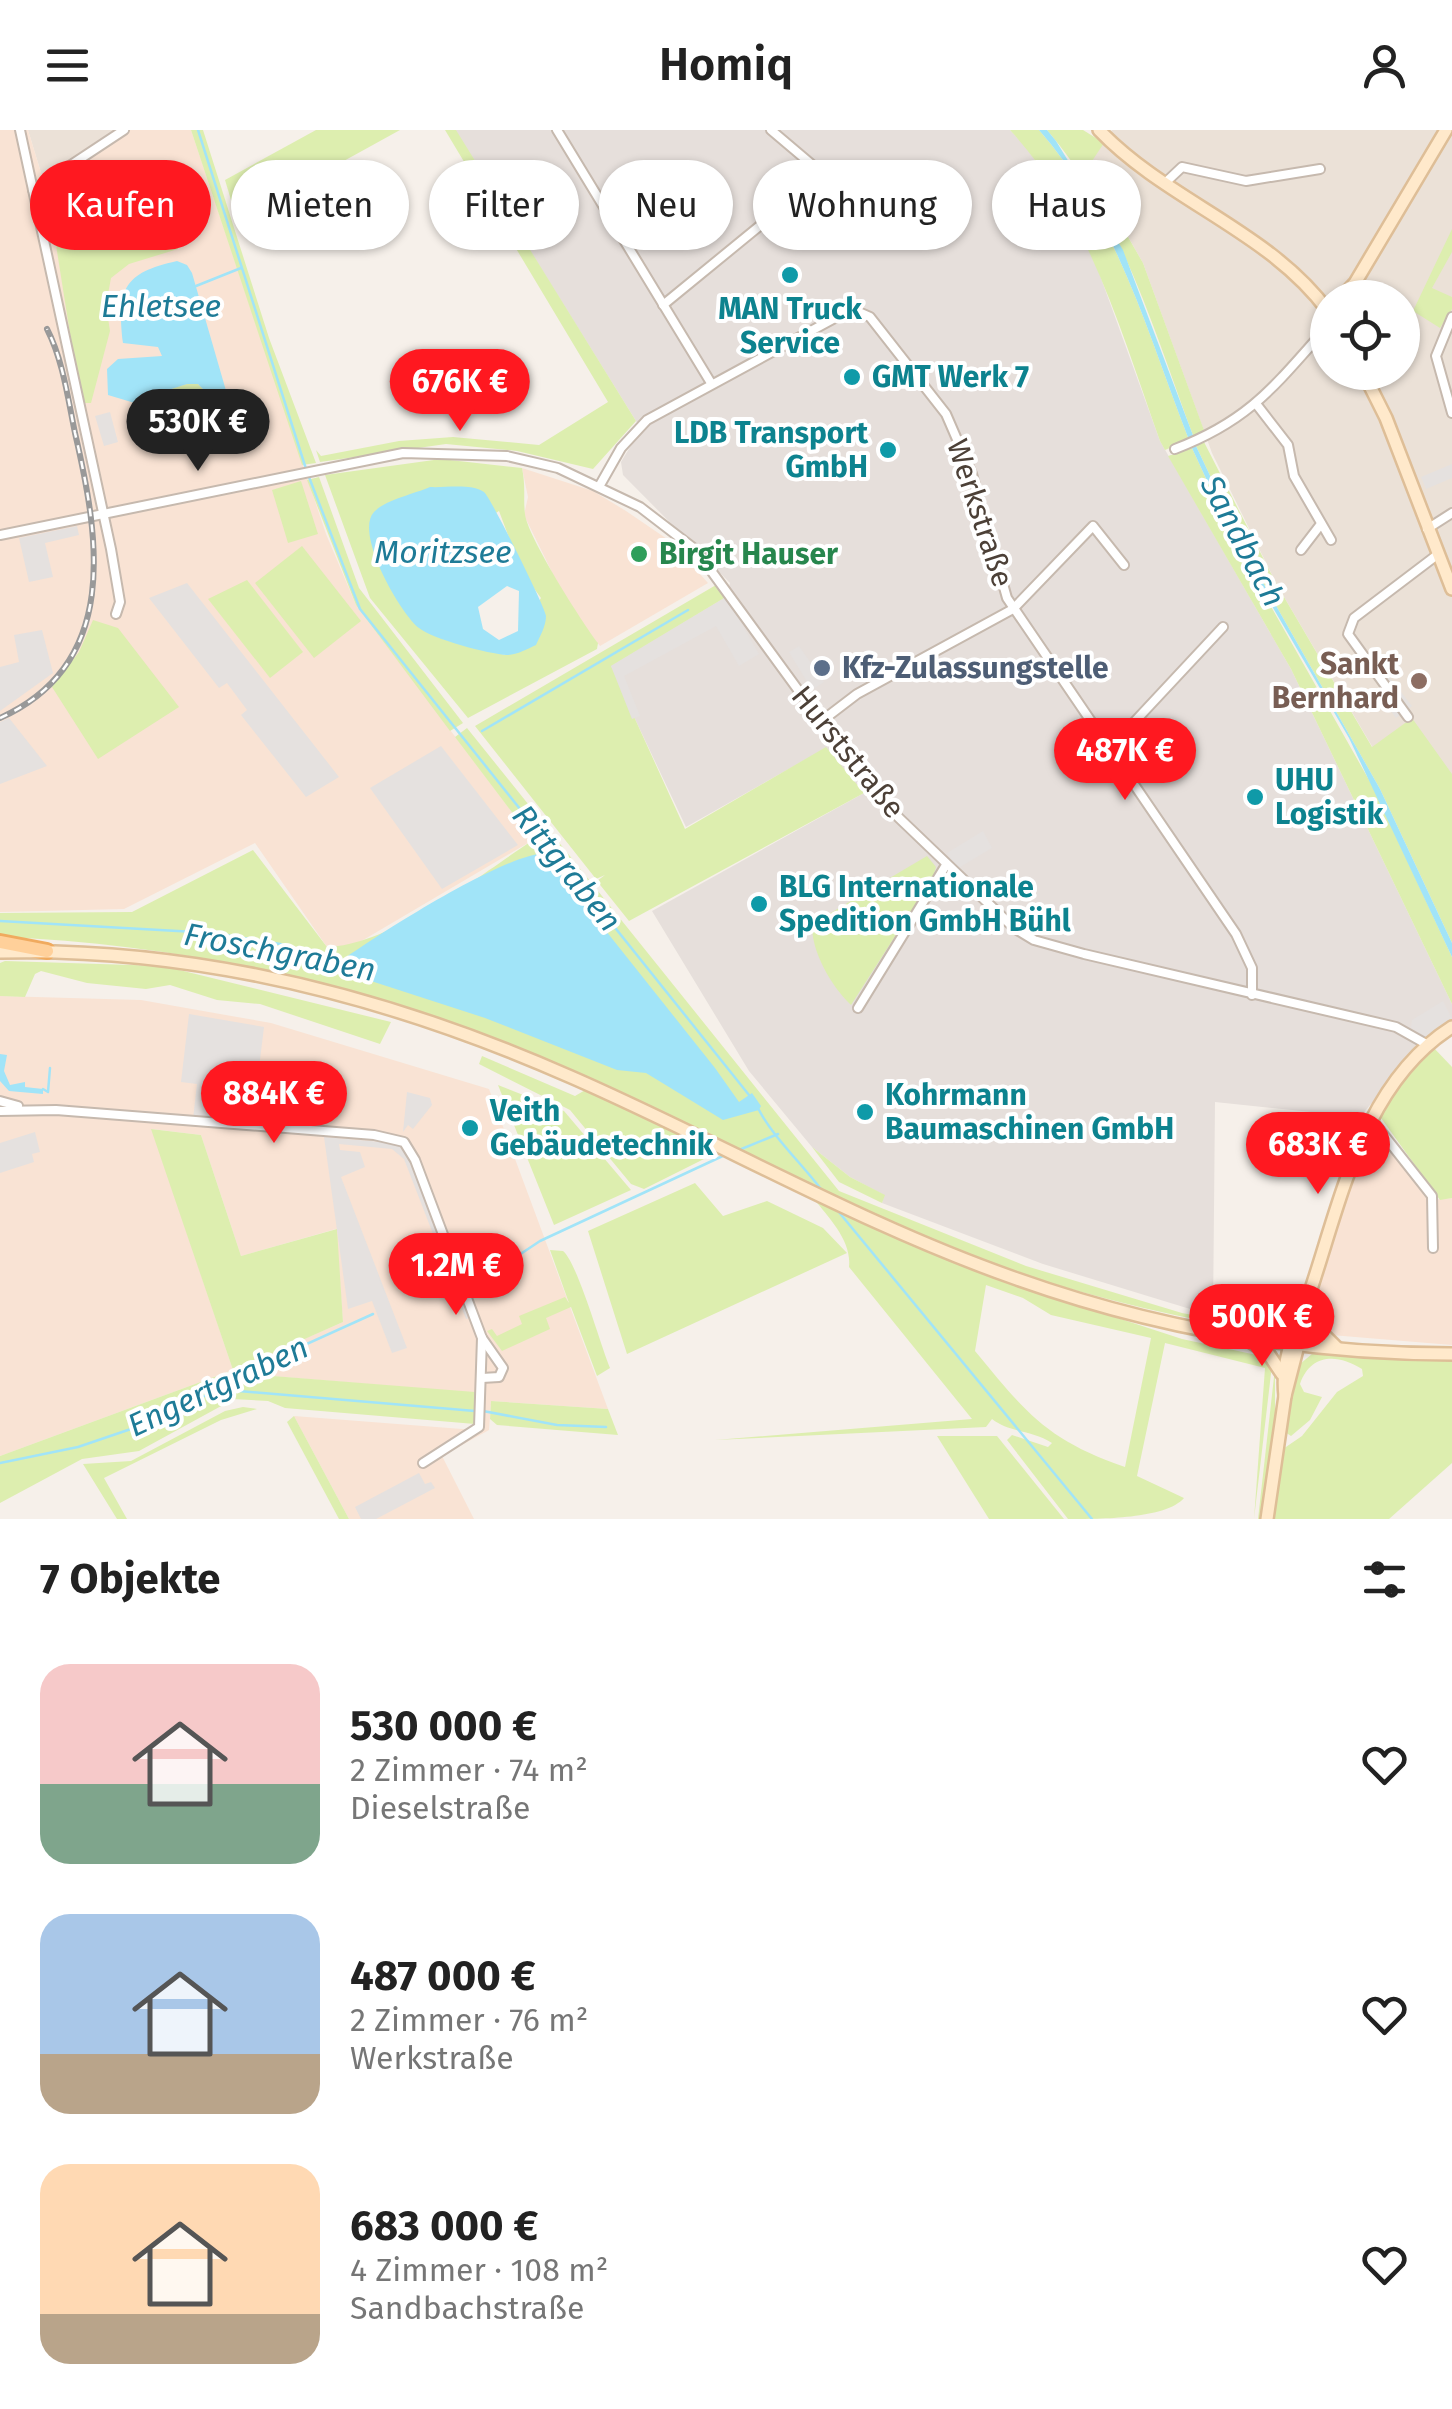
<!DOCTYPE html>
<html lang="de">
<head>
<meta charset="utf-8">
<style>
  :root { --surface:#fff; --page:#f6f6f6; --text:#222; --muted:#767676; --accent:#ff1820 }
  body { margin:0; font-family:"Fira Sans",sans-serif; background:var(--page); color:var(--text); height:100vh; display:flex; flex-direction:column; font-size:38px; white-space:nowrap }
  * { box-sizing:border-box; margin:0 }
  p { font-size:32px; color:var(--muted) }
  .icon { flex:none; width:55px; height:55px; fill:none; stroke:currentColor; stroke-width:2; stroke-linecap:round; stroke-linejoin:round }
  .map { position:relative; height:1389px; overflow:hidden }
  .panel { display:flex; flex-direction:column; background:var(--surface); flex:1 }
  .panel>* { flex:none }
  .banner { position:absolute; left:30px; top:30px; width:1392px; height:90px; display:flex; gap:20px }
  .controls { position:absolute; left:1310px; top:150px; display:grid; gap:20px }
  .controls a { display:grid; place-items:center; width:110px; height:110px; border-radius:50%; background:var(--surface); box-shadow:0 2px 8px #0004; font-size:50px }
  .price { position:absolute; translate:-50% -85px; padding:0 22px; border-radius:35px; background:var(--accent); color:#fff; font-size:32px; line-height:65px; filter:drop-shadow(0 2px 5px #0008) }
  .price::after { content:''; position:absolute; left:50%; top:60px; width:30px; height:22px; margin-left:-15px; background:inherit; clip-path:polygon(0 0,100% 0,50% 100%) }
  .price.on { background:#222; color:#fff }
  ul { padding:0; list-style:none }
  li { display:flex; align-items:center; gap:30px; height:250px; padding:0 40px }
  li span { display:grid; place-items:center; flex:none; width:280px; height:200px; border-radius:30px; color:#555 }
  li>.icon { margin-inline-start:auto }
  span .icon { width:120px; height:120px; fill:#fffc; stroke-width:1 }
  li b { font-size:42px }
  h2 { display:flex; justify-content:space-between; align-items:center; height:120px; padding:0 40px; font-size:42px }
  .chip { padding:0 35px; border-radius:45px; background:var(--surface); box-shadow:0 2px 8px #0004; font-size:35px; line-height:90px }
  .chip.on { background:var(--accent); color:#fff }
  header { display:flex; justify-content:space-between; align-items:center; height:130px; padding:0 40px; background:var(--surface); font-size:45px; font-weight:600 }
  .map>svg:first-child { display:block }
  .residential { fill:#ebe1d7; fill-rule:evenodd }
  .commercial { fill:#f9e3d4 }
  .industrial { fill:#e6dfdb }
  .green { fill:#ddeeaf; fill-rule:evenodd }
  .parking { fill:#e5e1df }
  .water { fill:#a1e4f8; fill-rule:evenodd }
  .lines { fill:none; stroke-linecap:round; stroke-linejoin:round }
  .stream { stroke:#a1e4f8; stroke-width:2.5 }
  .street-casing { stroke:#c6b9ae; stroke-width:12 }
  .secondary-casing { stroke:#debe97; stroke-width:16 }
  .primary-casing { stroke:#f0aa5e; stroke-width:18 }
  .street { stroke:#fff; stroke-width:8 }
  .secondary { stroke:#ffe9cb; stroke-width:11 }
  .primary { stroke:#ffd09a; stroke-width:12 }
  .rail-casing { stroke:#999; stroke-width:6 }
  .rail { stroke:#fff; stroke-width:2.5; stroke-dasharray:8; stroke-linecap:butt }
  .culture-dot { fill:#0f9aa8; stroke:#fff; stroke-width:4 }
  .leisure-dot { fill:#2e9e5b; stroke:#fff; stroke-width:4 }
  .service-dot { fill:#5c6f8a; stroke:#fff; stroke-width:4 }
  .education-dot { fill:#8d6e63; stroke:#fff; stroke-width:4 }
  .labels { text-anchor:middle; dominant-baseline:central; stroke-width:8; stroke-linejoin:round; paint-order:stroke }
  .culture-label { font-size:30px; font-weight:bold; fill:#0d838f; stroke:#fff; text-anchor:start }
  .street-label { font-size:30px; fill:#4c4037; stroke:#fff }
  .leisure-label { font-size:30px; font-weight:bold; fill:#27864d; stroke:#fff; text-anchor:start }
  .education-label { font-size:30px; font-weight:bold; fill:#785e54; stroke:#fff; text-anchor:end }
  .service-label { font-size:30px; font-weight:bold; fill:#4e5e75; stroke:#fff; text-anchor:start }
  .water-label { font-size:32px; font-style:italic; fill:#1e7b97; stroke:#fff }
</style>
</head>
<body>
<header><svg class="icon" aria-label="menu" viewBox="0 0 24 24"><path d="M4 6h16M4 12h16M4 18h16"/></svg>Homiq<svg class="icon" aria-label="person" viewBox="0 0 24 24"><circle cx="12" cy="8" r="4"/><path d="M4 21q1-7 8-7t8 7"/></svg></header>
<div class="map">
<svg width="1452" height="1389" viewBox="0 0 1452 1389">
  <rect width="100%" height="100%" fill="#f6f0ea"/>
  <g class="residential">
    <polygon points="28,0 115,0 42,46"/>
    <path d="M1112 0H1452V644L1373 618 1277 455 1212 323 1143 133 1088 36ZM1328 168H1402V242H1328Z"/>
  </g>
  <g class="commercial">
    <polygon points="0,0 28,0 42,46 115,0 191,0 326,404 356,475 533,710 353,816 327,817 255,713 124,779 0,782"/>
    <polygon points="522,338 593,361 626,381 670,411 708,453 600,516 570,479 524,385 528,367"/>
    <polygon points="0,866 141,870 271,893 489,959 608,1279 491,1271 489,1300 442,1326 474,1389 349,1389 294,1286 475,1300 475,1263 249,1244 245,1235 343,1192 336,1099 241,1126 201,1005 152,999 233,1240 0,1326"/>
    <polygon points="1377,1002 1428,1070 1452,1068 1452,1215 1331,1205 1312,1184 1333,1102 1367,1003"/>
  </g>
  <polygon class="industrial" points="455,0 1010,0 1028,19 1089,115 1160,311 1291,539 1452,874 1452,890 1413,924 1360,987 1215,972 1213,1186 1043,1134 882,1073 884,1065 850,1047 812,1017 749,941 652,781 864,663 826,618 686,697 610,536 726,467 730,453 623,345 621,332 641,299"/>
  <g class="green">
    <polygon points="191,0 203,0 269,208 316,333 302,335"/>
    <polygon points="316,0 400,0 237,90 225,50"/>
    <polygon points="445,0 456,0 636,291 593,339 517,321 446,314 320,332 316,320 321,326 399,311 453,307 539,315 608,272"/>
    <path d="M1010 0H1039C1117 89 1147 202 1189 310L1165 320 1160 311C1121 202 1090 87 1010 0Z"/>
    <path d="M1047 0H1083L1104 13 1088 37 1143 133 1205 303 1194 308C1154 201 1123 89 1047 0Z"/>
    <polygon points="177,98 178,119 129,134 111,148 106,175 110,201 91,273 81,273 56,115 114,102 120,112"/>
    <polygon points="1452,99 1452,122 1432,158 1452,167 1452,179 1440,198 1413,181"/>
    <polygon points="187,254 198,254 204,260 198,273 176,278 167,275 164,261"/>
    <polygon points="1204,312 1277,455 1372,617 1412,588 1452,644 1452,813 1380,659 1249,428 1196,316"/>
    <polygon points="1192,318 1238,418 1373,657 1452,827 1452,874 1291,539 1168,326"/>
    <path d="M441 329 522 338C526 358 523 368 525 384 527 406 583 494 598 513L597 519 468 588 370 468 325 345ZM499 381 522 442 541 468 505 525C438 505 425 518 387 451Z"/>
    <polygon points="319,347 359,458 463,593 450,601 356,475 307,350"/>
    <polygon points="301,351 318,404 288,413 272,360"/>
    <polygon points="302,416 361,491 314,528 255,453"/>
    <polygon points="247,450 303,522 270,548 208,469"/>
    <polygon points="716,455 726,467 611,536 685,699 826,617 864,663 629,791 597,751 605,745 596,749 475,596"/>
    <polygon points="93,490 118,498 179,577 98,629 52,557 79,522"/>
    <path d="M467 598 839 1061 1026 1136 1182 1183 1274 1200 1273 1204C1166 1186 1061 1161 960 1122 826 1069 702 996 570 940 387 862 199 814 0 807V783L132 782 253 720 327 817C393 814 477 747 533 710L455 607Z"/>
    <path d="M927 726 936 737 933 747 851 875C831 856 811 821 812 794Z"/>
    <polygon points="5,831 163,836 391,892 380,914 260,874 217,870 170,855 146,859 87,853 41,841 35,844 25,867 0,866 0,833"/>
    <polygon points="1432,916 1452,937 1452,1068 1440,1070 1381,988 1400,950"/>
    <polygon points="482,926 575,966 587,959 718,1022 644,1059 631,1054 570,980 479,934"/>
    <polygon points="498,955 564,981 631,1060 554,1095"/>
    <polygon points="151,999 201,1005 241,1126 337,1099 343,1192 246,1235 249,1244 475,1262 475,1294 285,1278 268,1271 232,1269 223,1254 223,1275 139,1321 82,1329 0,1373 0,1326 233,1240"/>
    <polygon points="812,1017 850,1047 885,1065 882,1073 839,1052"/>
    <polygon points="695,1053 723,1086 767,1071 823,1098 847,1123 627,1224 588,1101"/>
    <path d="M814 1069 983 1144 1182 1209 1266 1227 1272 1235 1254 1389 1265 1238 1165 1213 1137 1346 1184 1368C1166 1389 1100 1389 1068 1389L1007 1310 1012 1305 1048 1317 1052 1313C1033 1300 1010 1303 992 1289L986 1297 715 1310 972 1289 849 1137C852 1111 829 1088 814 1069ZM986 1155 1023 1168 1051 1185 1151 1208 1125 1337C1047 1310 1026 1283 975 1221Z"/>
    <path d="M550 1120 563 1121C577 1132 600 1213 610 1238L597 1246 571 1177 546 1188 550 1199 502 1221 487 1201 492 1199 497 1206 522 1194 519 1186 565 1167 569 1173Z"/>
    <path d="M1312 1224 1452 1229V1333L1389 1389H1272L1283 1319 1302 1306 1337 1262 1363 1246 1362 1239C1337 1223 1310 1224 1300 1254L1304 1262 1322 1267 1310 1290 1291 1306 1285 1302 1300 1234Z"/>
    <polygon points="1275,1238 1275,1291 1262,1389 1258,1389"/>
    <polygon points="491,1271 608,1279 618,1305 497,1295 490,1289"/>
    <polygon points="243,1277 257,1279 221,1290 104,1348 127,1389 117,1389 83,1334 131,1331 225,1281"/>
    <polygon points="294,1286 349,1389 339,1389 287,1292"/>
    <polygon points="937,1306 997,1306 1064,1389 989,1389"/>
  </g>
  <g class="parking">
    <polygon points="110,282 118,312 104,316 95,286"/>
    <polygon points="1452,334 1452,348 1426,359 1421,347"/>
    <polygon points="77,396 79,405 45,413 53,447 29,452 19,408"/>
    <polygon points="187,453 339,647 306,667 241,585 247,580 227,553 219,558 149,468"/>
    <polygon points="726,467 759,524 739,536 716,496 624,546 640,586 632,589 611,536"/>
    <polygon points="42,500 53,543 0,581 0,537 19,532 14,505"/>
    <polygon points="799,516 824,552 812,560 789,522"/>
    <polygon points="1383,539 1412,576 1396,588 1381,568"/>
    <polygon points="9,588 47,636 0,654 0,592"/>
    <polygon points="441,616 518,715 442,759 370,658"/>
    <polygon points="983,701 992,718 957,739 947,723"/>
    <polygon points="1443,871 1452,889 1426,907 1411,898 1412,890"/>
    <polygon points="189,884 264,897 252,995 193,989 197,954 181,952"/>
    <polygon points="407,962 430,968 432,975 413,999 408,995 403,1002"/>
    <polygon points="35,1002 40,1022 32,1024 34,1032 0,1043 0,1013"/>
    <polygon points="324,1007 394,1013 404,1018 472,1187 466,1189 404,1029 392,1019 339,1014 340,1020 360,1022 365,1037 341,1047 407,1218 392,1223 372,1171 348,1179"/>
    <polygon points="419,1343 425,1354 431,1352 435,1358 376,1389 361,1389 355,1377"/>
  </g>
  <g class="water">
    <path d="M1039 0H1047L1056 11 1123 120 1194 308 1189 310C1147 202 1117 89 1039 0Z"/>
    <path d="M177 131 187 135 192 143 231 278 225 290 151 305 138 274 108 265 107 239 118 229 162 226 158 217 123 213C117 159 123 143 177 131ZM187 254H198L204 260 199 272 176 278 167 275 165 261Z"/>
    <polygon points="1196,316 1249,428 1380,659 1452,813 1452,827 1349,608 1238,418 1192,318"/>
    <path d="M430 357C445 358 471 353 484 362 490 366 546 479 546 486 546 496 540 506 536 515 527 519 517 525 507 525 489 524 432 509 419 498 400 483 354 403 374 382 385 370 414 364 430 357ZM507 456 519 461 518 501 499 510 483 499 478 477Z"/>
    <path d="M544 723 715 938 739 972 752 963 761 976 759 980 723 990 646 943 617 940 485 888 331 838C372 808 498 727 544 723Z"/>
    <polygon points="0,924 7,925 4,941 10,955 25,952 25,957 43,959 43,964 9,961 0,951"/>
  </g>
  <g class="lines">
    <g class="stream">
      <polyline points="198,0 307,342 360,479 749,965"/>
      <polyline points="196,156 241,138"/>
      <polyline points="482,601 688,480"/>
      <polyline points="0,791 213,803 280,814 338,835"/>
      <polyline points="43,959 48,962 50,938"/>
      <path d="M759 980C773 1007 804 1036 824 1063"/>
      <polyline points="739,1020 778,1004"/>
      <polyline points="838,1081 1092,1389"/>
      <polyline points="463,1145 513,1129 540,1111 727,1024"/>
      <polyline points="226,1254 239,1261 475,1281"/>
      <polyline points="483,1281 557,1295 606,1297"/>
      <polyline points="0,1333 78,1317 172,1285 247,1241 373,1184"/>
    </g>
    <defs>
      <g id="street">
        <polyline points="20,0 111,419 120,472 116,484"/>
        <polyline points="557,0 711,253"/>
        <polyline points="1165,53 1182,37 1246,51 1320,39"/>
        <polyline points="33,60 124,0"/>
        <polyline points="663,175 823,44 771,0"/>
        <polyline points="1452,187 1436,226 1452,283"/>
        <polyline points="1257,275 1288,315 1294,346 1331,410"/>
        <path d="M1175 319C1251 290 1276 254 1328 196"/>
        <polyline points="600,355 621,318 647,290 844,183 854,180 870,187 946,284 972,344 1007,468 1236,804 1252,838 1252,865"/>
        <polyline points="1427,399 1452,383"/>
        <polyline points="0,405 403,323 507,326 558,338 640,377 696,420 874,664 1014,798 1034,810 1084,824 1396,897 1428,915"/>
        <polyline points="1301,420 1321,394"/>
        <polyline points="1408,587 1348,504 1354,488 1437,425"/>
        <polyline points="819,593 857,564 1013,479 1093,396 1124,435"/>
        <polyline points="1110,618 1223,497"/>
        <polyline points="858,878 946,735"/>
        <polyline points="0,971 18,976"/>
        <polyline points="0,981 56,980 374,1005 404,1012 415,1030 482,1208 503,1238 499,1247 482,1248"/>
        <polyline points="1372,990 1432,1066 1433,1118"/>
        <polyline points="423,1333 479,1297 482,1208"/>
      </g>
      <g id="secondary">
        <path d="M1099 0C1167 71 1269 101 1328 181"/>
        <polyline points="1341,168 1355,153 1446,0"/>
        <polyline points="1363,242 1386,288 1452,459"/>
        <path d="M0 822C199 817 390 867 571 947 720 1012 862 1095 1017 1149 1158 1199 1302 1224 1452 1224"/>
        <polyline points="1308,1189 1337,1218"/>
        <polyline points="1251,1212 1268,1223 1282,1244"/>
        <path d="M1285 1266C1280 1225 1299 1194 1312 1156 1342 1065 1365 952 1452 897"/>
        <polyline points="1267,1389 1285,1266 1309,1173"/>
      </g>
      <polyline id="primary" points="0,812 47,821"/>
    </defs>
    <use href="#street" class="street-casing"/>
    <use href="#secondary" class="secondary-casing"/>
    <use href="#primary" class="primary-casing"/>
    <use href="#street" class="street"/>
    <use href="#secondary" class="secondary"/>
    <use href="#primary" class="primary"/>
    <defs>
      <path id="rail" d="M0 588C121 534 99 407 75 303 68 269 63 230 47 199"/>
    </defs>
    <use href="#rail" class="rail-casing"/>
    <use href="#rail" class="rail"/>
  </g>
  <g class="culture-dot">
    <circle cx="790" cy="145" r="10"/>
    <circle cx="852" cy="247" r="10"/>
    <circle cx="888" cy="320" r="10"/>
    <circle cx="1255" cy="667" r="10"/>
    <circle cx="759" cy="774" r="10"/>
    <circle cx="865" cy="982" r="10"/>
    <circle cx="470" cy="998" r="10"/>
  </g>
  <circle class="leisure-dot" cx="639" cy="424" r="10"/>
  <circle class="service-dot" cx="822" cy="538" r="10"/>
  <circle class="education-dot" cx="1419" cy="551" r="10"/>
  <g class="labels">
    <g class="culture-label">
      <text x="790" y="179" text-anchor="middle">MAN Truck<tspan x="790" dy="34">Service</tspan></text>
      <text x="872" y="247">GMT Werk 7</text>
      <text x="868" y="303" text-anchor="end">LDB Transport<tspan x="868" dy="34">GmbH</tspan></text>
      <text x="1275" y="650">UHU<tspan x="1275" dy="34">Logistik</tspan></text>
      <text x="779" y="757">BLG Internationale<tspan x="779" dy="34">Spedition GmbH Bühl</tspan></text>
      <text x="885" y="965">Kohrmann<tspan x="885" dy="34">Baumaschinen GmbH</tspan></text>
      <text x="490" y="981">Veith<tspan x="490" dy="34">Gebäudetechnik</tspan></text>
    </g>
    <g class="street-label">
      <text transform="translate(980 383) rotate(72)">Werkstraße</text>
      <text transform="translate(848 622) rotate(51)">Hurststraße</text>
    </g>
    <g class="leisure-label">
      <text x="659" y="424">Birgit Hauser</text>
    </g>
    <g class="education-label">
      <text x="1399" y="534">Sankt<tspan x="1399" dy="34">Bernhard</tspan></text>
    </g>
    <g class="service-label">
      <text x="842" y="538">Kfz-Zulassungstelle</text>
    </g>
    <g class="water-label">
      <text x="161" y="176">Ehletsee</text>
      <text transform="translate(1243 411) rotate(62)">Sandbach</text>
      <text x="443" y="422">Moritzsee</text>
      <text transform="translate(567 738) rotate(51)">Rittgraben</text>
      <text transform="translate(280 822) rotate(11)">Froschgraben</text>
      <text transform="translate(218 1256) rotate(-25)">Engertgraben</text>
    </g>
  </g>
</svg>
<div class="controls">
<a><svg class="icon" aria-label="locate" viewBox="0 0 24 24"><circle cx="12" cy="12" r="6"/><path d="M12 2v4M12 18v4M2 12h4M18 12h4"/></svg></a>
</div>
<b class="price" style="left:460px;top:304px">676K €</b>
<b class="price on" style="left:198px;top:344px">530K €</b>
<b class="price" style="left:1125px;top:673px">487K €</b>
<b class="price" style="left:274px;top:1016px">884K €</b>
<b class="price" style="left:1318px;top:1067px">683K €</b>
<b class="price" style="left:456px;top:1188px">1.2M €</b>
<b class="price" style="left:1262px;top:1239px">500K €</b>
<div class="banner">
<a class="chip on">Kaufen</a>
<a class="chip">Mieten</a>
<a class="chip">Filter</a>
<a class="chip">Neu</a>
<a class="chip">Wohnung</a>
<a class="chip">Haus</a>
</div>
</div>
<section class="panel">
<h2>7 Objekte<svg class="icon" aria-label="filters" viewBox="0 0 24 24"><path d="M4 7h16M4 17h16"/><circle cx="9" cy="7" r="2"/><circle cx="15" cy="17" r="2"/></svg></h2>
<ul>
<li><span style="background:linear-gradient(#f6c9c9 60%,#7fa58c 0)"><svg class="icon" aria-label="home" viewBox="0 0 24 24"><path d="M3 11l9-7 9 7M6 9v11h12V9"/></svg></span><div><b>530 000 €</b><p>2 Zimmer · 74 m²</p><p>Dieselstraße</p></div><svg class="icon" aria-label="heart" viewBox="0 0 24 24"><path d="M12 20l-8-8c-3-5 5-10 8-4 3-6 11-1 8 4z"/></svg></li>
<li><span style="background:linear-gradient(#a9c7e8 70%,#b9a48a 0)"><svg class="icon" aria-label="home" viewBox="0 0 24 24"><path d="M3 11l9-7 9 7M6 9v11h12V9"/></svg></span><div><b>487 000 €</b><p>2 Zimmer · 76 m²</p><p>Werkstraße</p></div><svg class="icon" aria-label="heart" viewBox="0 0 24 24"><path d="M12 20l-8-8c-3-5 5-10 8-4 3-6 11-1 8 4z"/></svg></li>
<li><span style="background:linear-gradient(#ffd9b3 75%,#b9a48a 0)"><svg class="icon" aria-label="home" viewBox="0 0 24 24"><path d="M3 11l9-7 9 7M6 9v11h12V9"/></svg></span><div><b>683 000 €</b><p>4 Zimmer · 108 m²</p><p>Sandbachstraße</p></div><svg class="icon" aria-label="heart" viewBox="0 0 24 24"><path d="M12 20l-8-8c-3-5 5-10 8-4 3-6 11-1 8 4z"/></svg></li>
</ul>
</section>
</body>
</html>
